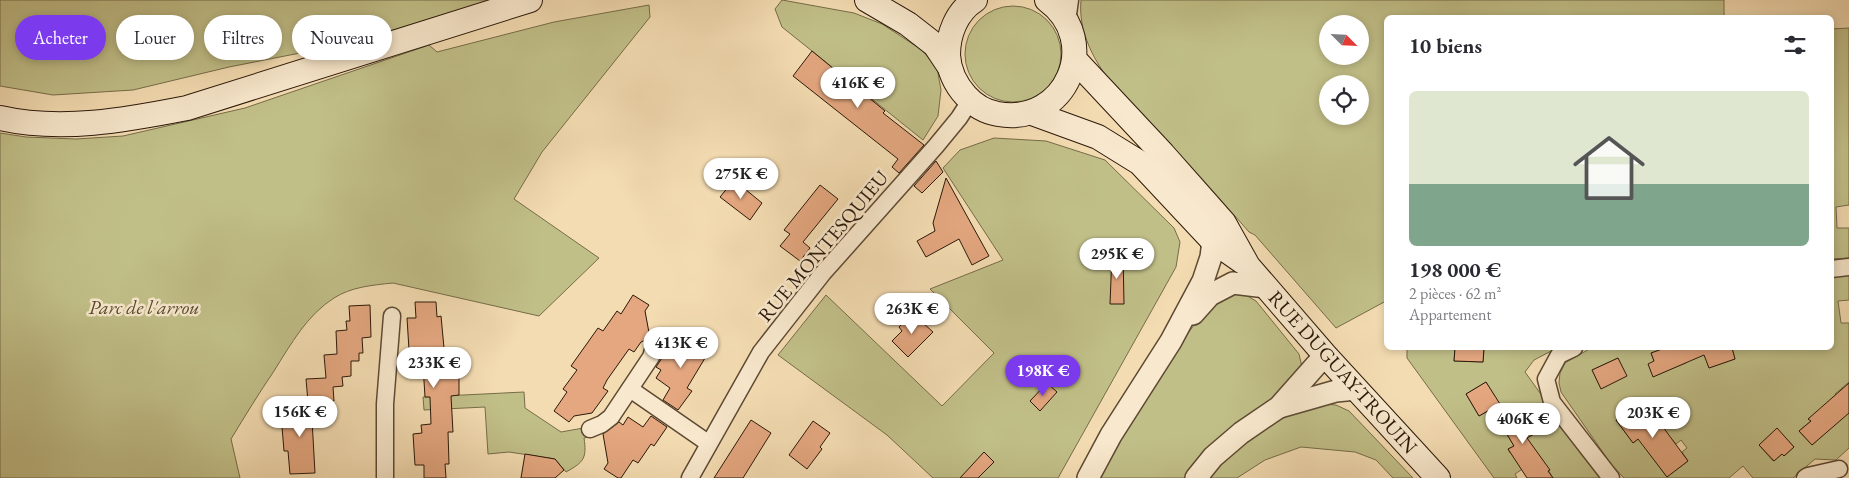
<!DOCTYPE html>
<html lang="fr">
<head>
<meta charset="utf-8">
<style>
  :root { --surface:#fff; --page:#f2f2f3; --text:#2b2b33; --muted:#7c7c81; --accent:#7c3aed }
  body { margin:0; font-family:"EB Garamond",serif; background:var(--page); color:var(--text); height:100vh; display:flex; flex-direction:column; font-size:19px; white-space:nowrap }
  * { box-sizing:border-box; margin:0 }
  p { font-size:16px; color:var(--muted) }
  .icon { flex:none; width:28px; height:28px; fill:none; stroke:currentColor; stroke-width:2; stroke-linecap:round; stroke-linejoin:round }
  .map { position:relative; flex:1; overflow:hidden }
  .panel { position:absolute; left:1384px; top:15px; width:450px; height:335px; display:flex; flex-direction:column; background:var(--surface); border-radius:8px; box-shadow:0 2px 8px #0003 }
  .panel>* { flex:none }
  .guide { position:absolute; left:15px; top:15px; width:475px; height:45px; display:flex; gap:10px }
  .needle { width:32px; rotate:114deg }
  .tools { position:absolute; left:1319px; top:15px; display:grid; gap:10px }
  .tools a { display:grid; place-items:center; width:50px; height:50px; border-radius:50%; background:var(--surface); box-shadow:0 2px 8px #0003; font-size:25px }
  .price { position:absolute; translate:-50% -42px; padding:0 11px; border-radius:18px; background:#fff; color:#222; font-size:16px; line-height:32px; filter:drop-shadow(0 1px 2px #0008) }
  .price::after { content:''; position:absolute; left:50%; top:30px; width:15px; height:11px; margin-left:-8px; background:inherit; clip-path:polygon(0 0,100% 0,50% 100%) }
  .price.selected { background:var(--accent); color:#fff }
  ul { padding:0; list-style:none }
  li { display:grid; align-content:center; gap:10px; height:265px; padding:0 25px }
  li span { display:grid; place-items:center; height:155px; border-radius:8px; color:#555 }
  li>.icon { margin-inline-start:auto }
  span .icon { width:90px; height:90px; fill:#fffc; stroke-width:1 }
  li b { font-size:21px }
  h2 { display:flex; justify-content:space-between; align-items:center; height:60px; padding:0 25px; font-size:21px }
  .pill { padding:0 18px; border-radius:22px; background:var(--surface); box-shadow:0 2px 8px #0003; font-size:18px; line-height:45px }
  .pill.selected { background:var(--accent); color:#fff }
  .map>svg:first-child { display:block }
  .green { fill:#c1bf88; stroke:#766c48; fill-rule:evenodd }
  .building { fill:#e4a780; stroke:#2b1809 }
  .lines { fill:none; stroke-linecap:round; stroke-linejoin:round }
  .minor-casing { stroke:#5d4933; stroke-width:19 }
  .tertiary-casing { stroke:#5d4933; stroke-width:24 }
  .secondary-casing { stroke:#2b1809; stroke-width:26 }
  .minor { stroke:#f8e8cd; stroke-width:16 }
  .tertiary { stroke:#f8e8cd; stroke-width:21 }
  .secondary { stroke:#f8e8cd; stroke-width:24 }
  .labels { text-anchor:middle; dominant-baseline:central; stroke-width:5; stroke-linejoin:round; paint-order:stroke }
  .street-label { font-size:20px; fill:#2b1809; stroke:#f8e8cd }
  .park-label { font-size:20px; font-style:italic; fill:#584a2f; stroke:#f8e8cd }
</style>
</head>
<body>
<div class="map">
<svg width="1849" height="478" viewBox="0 0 1849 478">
  <rect width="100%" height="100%" fill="#f4dcb2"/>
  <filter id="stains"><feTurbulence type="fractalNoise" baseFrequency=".004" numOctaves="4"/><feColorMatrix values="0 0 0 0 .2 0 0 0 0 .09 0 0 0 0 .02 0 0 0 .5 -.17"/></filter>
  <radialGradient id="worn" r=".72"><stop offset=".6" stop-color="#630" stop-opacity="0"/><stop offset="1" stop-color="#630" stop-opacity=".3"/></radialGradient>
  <g class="green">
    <polygon points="0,0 491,0 351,43 229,67 133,90 53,95 0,86"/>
    <polygon points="782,0 854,13 882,24 922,50 937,68 941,90 938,116 923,140 782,27 775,9"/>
    <path d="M1081 0H1724V17L1386 18V301L1336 328 1255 235 1249 232C1228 208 1207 184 1186 161 1146 119 1075 65 1081 0ZM1328 24H1360V56H1328ZM1328 84H1360V116H1328Z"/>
    <path d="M649 5 650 17 542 152 514 199 599 258 539 316 393 283C373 285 351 287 334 298 307 315 291 344 274 371 259 393 245 416 231 439L240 478H0V133L26 137 76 139 123 136 245 108 429 45 437 52 554 22Z"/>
    <circle cx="1013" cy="54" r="48"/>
    <polygon points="1849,28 1849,205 1836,207 1837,228 1849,228 1849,258 1831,259 1831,29"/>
    <polygon points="994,138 1046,141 1105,160 1174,228 1180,242 1176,267 1058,478 933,478 887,435 778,355 826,295 942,406 994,353 930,289 1003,260 943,168 960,150"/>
    <path d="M1849 273V300L1838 301 1841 323H1849V382L1835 394 1849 410V448L1836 460 1815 459 1793 478H1753L1743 466 1729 478H1624L1611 464 1561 392 1559 383 1560 373 1565 363 1591 348H1665L1651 353 1654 361V376L1686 363 1680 348H1705L1708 355 1705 356 1709 368 1735 359 1732 348H1779V349L1784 348H1831V275ZM1618 358 1626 376 1601 388 1592 370ZM1637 405 1654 428 1633 443 1616 420ZM1809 419 1834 425 1812 445 1799 431 1811 421ZM1777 429 1794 447 1784 456 1782 454 1773 461 1759 445ZM1670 437 1676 444 1681 440 1687 448 1682 452 1688 461 1667 477 1649 453Z"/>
    <polygon points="1231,293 1244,294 1256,301 1299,354 1302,367 1300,377 1186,478 1100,478 1154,381 1191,329 1208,309"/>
    <path d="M1407 348H1455L1454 361 1483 362 1484 348H1557L1534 360 1525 372 1601 478H1553L1540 457 1515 474 1517 478H1494L1407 358ZM1486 382 1494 395 1497 406 1479 416 1466 394ZM1512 407 1524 421 1526 420 1534 434 1521 441 1523 445 1510 453 1508 449 1514 446 1500 423 1502 422 1498 415Z"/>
    <path d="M524 392 525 408 561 432 589 427V437L584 438C587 458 584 462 566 472L555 459 509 452 488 454 485 407 424 410 423 397Z"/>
    <polygon points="1322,404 1336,405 1349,411 1413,478 1393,478 1376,460 1355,452 1301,447 1265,460 1237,478 1206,478 1240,445 1279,419"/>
  </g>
  <g class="building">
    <polygon points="812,51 885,111 883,113 924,145 899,173 892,167 898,159 793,76"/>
    <polygon points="936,161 943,172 922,193 914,186"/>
    <polygon points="946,178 989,256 972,265 959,239 926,257 917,241 935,231 933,223"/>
    <polygon points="734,180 762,203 750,220 720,197"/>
    <polygon points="820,185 838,199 803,242 810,248 800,261 780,246 790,234 784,230"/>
    <polygon points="1112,254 1123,254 1124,304 1110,304"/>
    <polygon points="633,295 649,305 645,311 650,338 641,342 634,352 629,349 607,380 603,388 608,391 592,413 574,416 569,422 554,411 567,392 563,389 577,370 571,366 598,328 603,331 617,311 621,314"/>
    <polygon points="415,302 436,302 437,317 441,316 444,348 455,348 455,363 459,363 459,395 451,396 453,432 448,432 449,464 445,464 446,478 424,478 424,465 415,465 413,434 422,433 421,425 431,424 430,397 425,397 422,349 409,350 407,318 416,318"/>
    <polygon points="370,305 371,337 362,338 363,353 359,353 359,361 351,361 351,376 342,377 343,386 333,387 334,401 308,402 306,379 326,378 324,355 337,354 336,331 347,330 346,321 350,321 349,306"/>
    <polygon points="912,313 933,332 908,357 892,341 902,331 899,327"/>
    <polygon points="692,334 711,348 687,388 692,391 678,410 663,400 670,388 656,378 661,370 656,367 664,355 664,349 687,341"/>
    <polygon points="1455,348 1484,348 1483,362 1454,361"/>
    <polygon points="1665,348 1732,348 1735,359 1709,368 1704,355 1653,377 1648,364 1654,361 1651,353"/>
    <polygon points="1618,358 1627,376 1601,389 1592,370"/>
    <polygon points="1486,382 1500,404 1479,416 1466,394"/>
    <polygon points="1047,383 1057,392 1040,411 1030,401"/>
    <polygon points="1849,383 1849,413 1812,445 1799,431 1811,421 1808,419"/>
    <polygon points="311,402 315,473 290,474 288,451 284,451 282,427 287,427 286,404"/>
    <polygon points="1637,405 1643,413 1649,408 1688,461 1667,477 1638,439 1633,443 1616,420"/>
    <polygon points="1512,407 1524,421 1526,420 1534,434 1527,438 1550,470 1548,471 1553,478 1527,478 1508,449 1514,446 1496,416"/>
    <polygon points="651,416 667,427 654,446 651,444 638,463 633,460 621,478 618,478 604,469 608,463 603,434 619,422 623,425 628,417 643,427"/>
    <polygon points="751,420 771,433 743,478 714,478"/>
    <polygon points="813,421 830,433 820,447 822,449 807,469 789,455"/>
    <polygon points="1777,428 1794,447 1784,456 1782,454 1774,461 1759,445"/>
    <polygon points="984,452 994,462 978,478 960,478"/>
    <polygon points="525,454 555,459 564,470 555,478 521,478"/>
  </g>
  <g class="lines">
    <defs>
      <g id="minor">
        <polyline points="1067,22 1070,0"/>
        <polyline points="1831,269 1849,267"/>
        <polyline points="1574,348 1559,355 1546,379 1552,402 1611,478"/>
        <polyline points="630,389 708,443"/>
        <polyline points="590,429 602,424 611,417 651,357 654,347"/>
        <polyline points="385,478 385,404 392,316"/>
        <polyline points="690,478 761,352 823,273 936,146 959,118 970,101"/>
        <polyline points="1805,478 1808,476 1839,469"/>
      </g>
      <g id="tertiary">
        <polyline points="1193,314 1210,295 1233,283 1266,287"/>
        <polyline points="1280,407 1336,391 1356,389"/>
        <polyline points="1088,478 1111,435 1171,341 1203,281 1211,257 1213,241"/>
        <polyline points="1196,478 1213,457 1241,433 1279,407 1325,355"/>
      </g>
      <g id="secondary">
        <polyline points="867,0 908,24 935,45 949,66"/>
        <path d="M975 0C956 12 948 35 948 55 949 72 955 84 966 96 974 105 986 112 998 114 1066 126 1103 41 1047 0"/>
        <polyline points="1075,60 1163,154 1224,223 1248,266 1325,355 1438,478"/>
        <polyline points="1032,113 1098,137 1140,163 1213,241 1243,262"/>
        <path d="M0 118C61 132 126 120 187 108L530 0"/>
      </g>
    </defs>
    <use href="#minor" class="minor-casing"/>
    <use href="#tertiary" class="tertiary-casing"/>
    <use href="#secondary" class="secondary-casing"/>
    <use href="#minor" class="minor"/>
    <use href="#tertiary" class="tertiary"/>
    <use href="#secondary" class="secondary"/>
  </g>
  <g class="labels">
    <g class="street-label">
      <text transform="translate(823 246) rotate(-50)">RUE MONTESQUIEU</text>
      <text transform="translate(1343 372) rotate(48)">RUE DUGUAY-TROUIN</text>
    </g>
    <g class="park-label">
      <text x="144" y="307">Parc de l'arrou</text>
    </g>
  </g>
  <rect width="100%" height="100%" filter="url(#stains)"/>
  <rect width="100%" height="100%" fill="url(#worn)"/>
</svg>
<div class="tools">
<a><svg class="needle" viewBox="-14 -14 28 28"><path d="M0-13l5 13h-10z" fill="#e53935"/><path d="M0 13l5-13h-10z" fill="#7c7c81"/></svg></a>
<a><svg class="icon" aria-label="locate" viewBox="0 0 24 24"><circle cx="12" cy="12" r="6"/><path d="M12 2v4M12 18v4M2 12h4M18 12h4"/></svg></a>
</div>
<b class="price" style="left:858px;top:109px">416K €</b>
<b class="price" style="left:741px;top:200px">275K €</b>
<b class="price" style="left:1117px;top:280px">295K €</b>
<b class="price" style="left:912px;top:335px">263K €</b>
<b class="price" style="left:681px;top:369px">413K €</b>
<b class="price" style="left:434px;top:389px">233K €</b>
<b class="price selected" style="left:1043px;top:397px">198K €</b>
<b class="price" style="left:300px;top:438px">156K €</b>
<b class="price" style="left:1653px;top:439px">203K €</b>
<b class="price" style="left:1523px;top:445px">406K €</b>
<div class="guide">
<a class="pill selected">Acheter</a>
<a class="pill">Louer</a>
<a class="pill">Filtres</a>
<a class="pill">Nouveau</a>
</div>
<section class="panel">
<h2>10 biens<svg class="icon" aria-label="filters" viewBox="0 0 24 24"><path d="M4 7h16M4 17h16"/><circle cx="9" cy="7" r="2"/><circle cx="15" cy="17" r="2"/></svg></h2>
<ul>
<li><span style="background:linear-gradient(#dfe7d0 60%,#7fa58c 0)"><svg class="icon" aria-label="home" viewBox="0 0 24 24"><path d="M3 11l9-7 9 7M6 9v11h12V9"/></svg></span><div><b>198 000 €</b><p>2 pièces · 62 m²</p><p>Appartement</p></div></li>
</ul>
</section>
</div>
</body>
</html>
